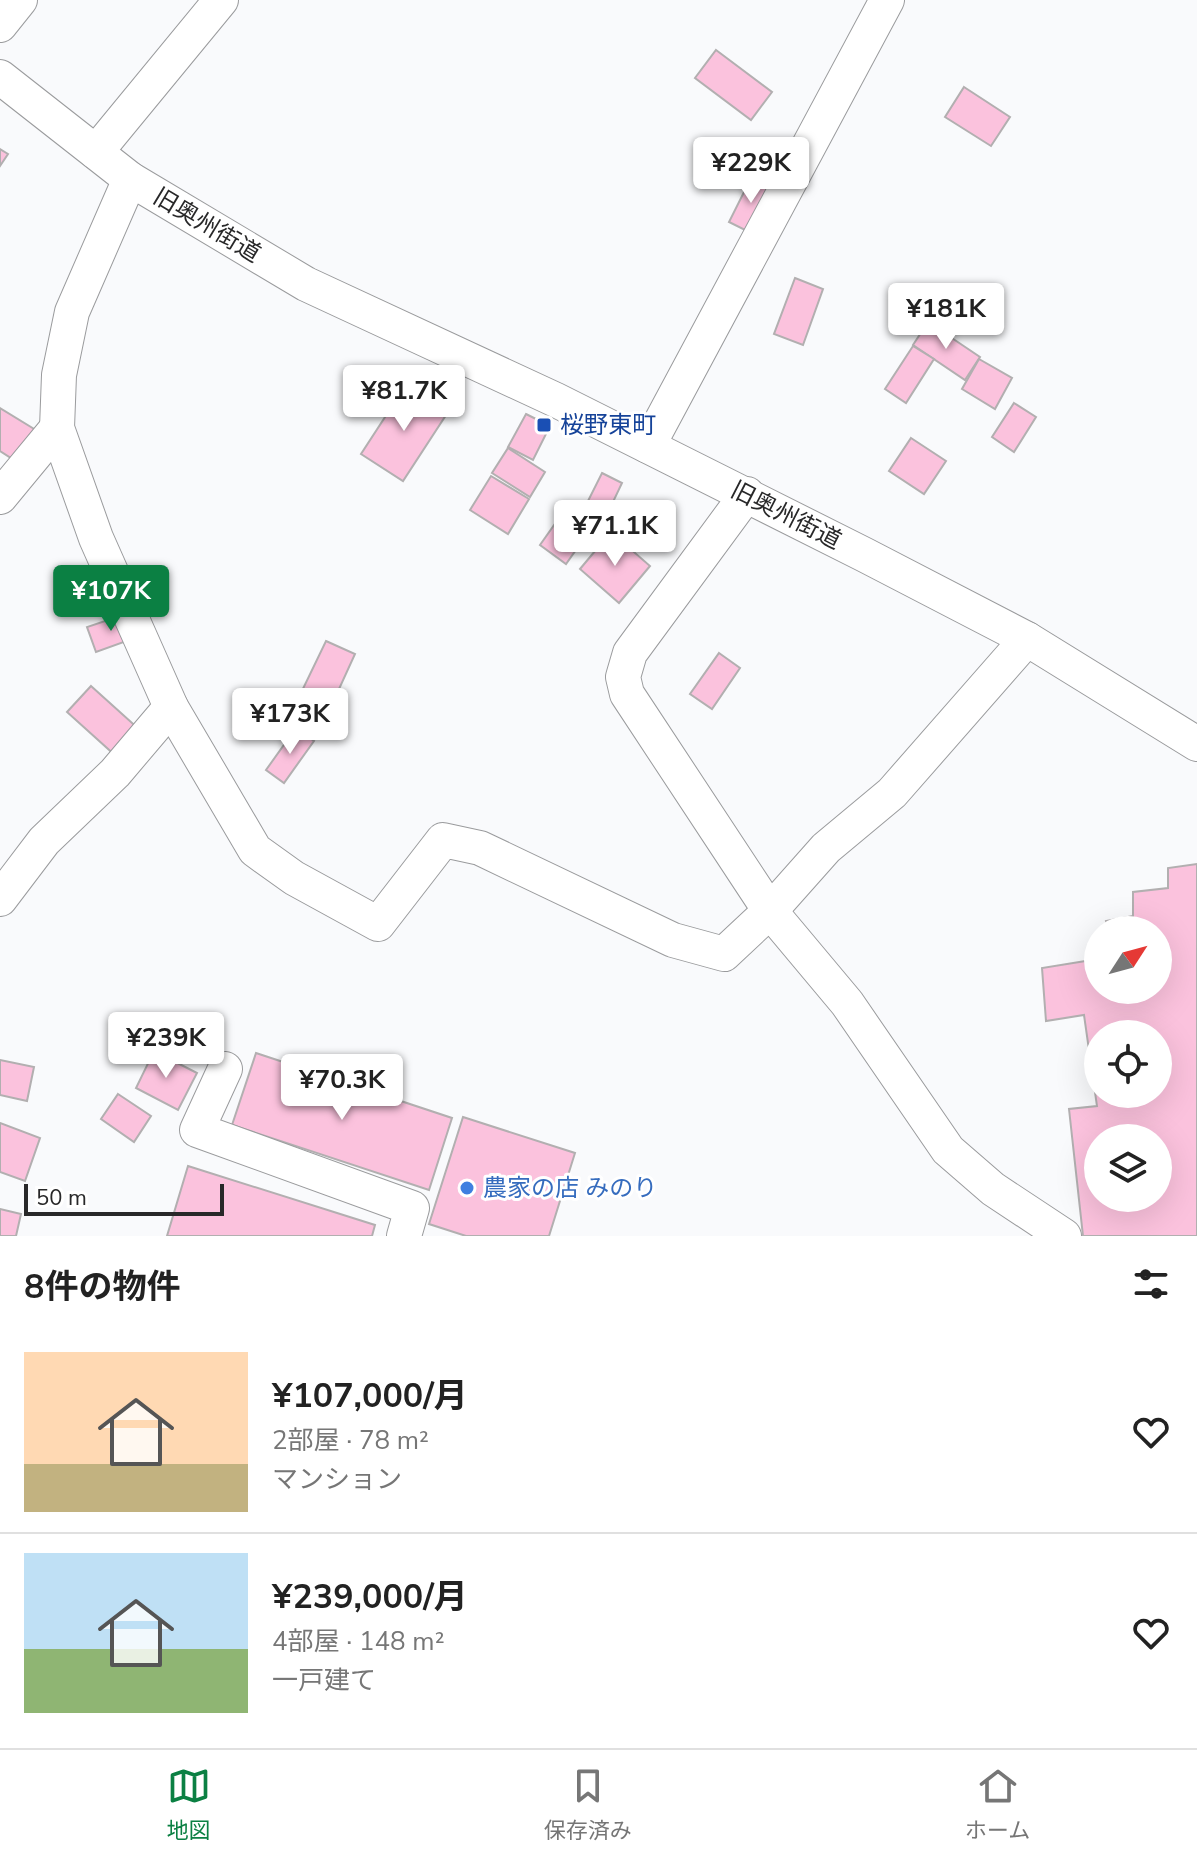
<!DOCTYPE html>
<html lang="ja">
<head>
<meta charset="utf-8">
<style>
  :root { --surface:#fff; --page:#f2f2f2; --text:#222; --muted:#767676; --line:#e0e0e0; --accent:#0b8043 }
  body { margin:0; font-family:"Nunito Sans","Noto Sans JP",sans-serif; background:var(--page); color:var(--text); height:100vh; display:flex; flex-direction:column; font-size:30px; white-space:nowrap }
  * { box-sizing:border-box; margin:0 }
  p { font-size:26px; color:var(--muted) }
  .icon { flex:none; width:44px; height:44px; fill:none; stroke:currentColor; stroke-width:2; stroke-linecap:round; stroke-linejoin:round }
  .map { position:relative; height:1236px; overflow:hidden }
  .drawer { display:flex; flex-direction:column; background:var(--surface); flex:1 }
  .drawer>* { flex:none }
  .needle { width:52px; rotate:54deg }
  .buttons { position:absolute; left:1084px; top:916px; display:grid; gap:16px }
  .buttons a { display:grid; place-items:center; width:88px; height:88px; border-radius:50%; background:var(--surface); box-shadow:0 8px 32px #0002; font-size:40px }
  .scale { position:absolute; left:24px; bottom:20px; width:200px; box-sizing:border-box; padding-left:8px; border:4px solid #282829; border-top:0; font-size:22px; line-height:28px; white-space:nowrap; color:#282829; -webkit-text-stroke:6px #fff; paint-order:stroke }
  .price { position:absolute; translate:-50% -68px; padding:0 18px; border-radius:8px; background:#fff; color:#222; font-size:26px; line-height:52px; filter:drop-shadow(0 2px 4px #0008) }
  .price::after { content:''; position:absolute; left:50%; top:48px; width:24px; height:18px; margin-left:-12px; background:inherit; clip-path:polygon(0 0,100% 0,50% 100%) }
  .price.on { background:var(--accent); color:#fff }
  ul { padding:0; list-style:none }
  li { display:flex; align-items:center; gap:24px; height:200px; padding:0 24px }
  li+li { border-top:2px solid var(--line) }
  li span { display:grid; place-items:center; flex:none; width:224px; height:160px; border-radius:0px; color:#555 }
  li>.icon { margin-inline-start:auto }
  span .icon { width:96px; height:96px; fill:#fffc; stroke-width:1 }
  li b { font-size:34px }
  h2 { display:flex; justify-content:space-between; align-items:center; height:96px; padding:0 24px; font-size:34px }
  .tab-bar { display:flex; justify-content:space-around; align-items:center; height:112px; border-top:2px solid var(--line); background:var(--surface); font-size:22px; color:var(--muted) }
  .tab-bar a { display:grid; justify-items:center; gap:4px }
  .tab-bar .on { color:var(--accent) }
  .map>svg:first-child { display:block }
  .building { fill:#fbc2dd; stroke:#b2afb0; stroke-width:2; fill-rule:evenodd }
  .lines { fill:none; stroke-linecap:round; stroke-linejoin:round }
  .minor-casing { stroke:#9a9b9d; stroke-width:36 }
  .minor { stroke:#fff; stroke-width:34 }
  .transit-dot { fill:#1a4fb4; stroke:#fff; stroke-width:3 }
  .shop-dot { fill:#3f7fe0; stroke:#fff; stroke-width:3 }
  .labels { text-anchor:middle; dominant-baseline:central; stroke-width:6; stroke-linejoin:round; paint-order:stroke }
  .street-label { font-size:24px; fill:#282829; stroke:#fff }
  .transit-label { font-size:24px; fill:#164399; stroke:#fff; text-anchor:start }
  .shop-label { font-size:24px; fill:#366cbe; stroke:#fff; text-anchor:start }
</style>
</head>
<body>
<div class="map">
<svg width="1197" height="1236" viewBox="0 0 1197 1236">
  <rect width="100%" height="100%" fill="#f9fafc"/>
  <g class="building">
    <polygon points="716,50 772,92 751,120 695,78"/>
    <polygon points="964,87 1010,117 991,146 945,117"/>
    <polygon points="0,149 8,154 0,166"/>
    <polygon points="752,176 773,187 751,233 729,222"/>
    <polygon points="795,278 823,289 803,345 774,334"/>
    <polygon points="928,322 980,357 965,380 913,345"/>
    <polygon points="913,346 934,359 906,403 885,389"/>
    <polygon points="979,359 1012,378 995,409 962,389"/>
    <polygon points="406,385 448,412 403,481 361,454"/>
    <polygon points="1014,403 1036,417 1014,452 992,437"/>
    <polygon points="0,408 44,435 25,467 0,451"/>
    <polygon points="526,414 550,426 533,460 508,447"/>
    <polygon points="911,438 946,461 924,494 889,471"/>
    <polygon points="508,448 545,472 530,497 492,473"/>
    <polygon points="602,473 622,483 603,523 582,513"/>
    <polygon points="491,476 529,499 508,534 470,510"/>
    <polygon points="564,511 590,530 566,564 540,545"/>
    <polygon points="611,532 650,566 619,603 580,569"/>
    <polygon points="126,614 135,638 96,652 87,627"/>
    <polygon points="326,641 355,654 329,711 299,697"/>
    <polygon points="719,653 740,668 712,709 690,694"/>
    <polygon points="91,686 141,731 117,757 67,712"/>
    <polygon points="296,728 314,741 284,783 266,770"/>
    <path d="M1197 864V1236H1083L1069 1109 1097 1106 1084 1015 1046 1021 1042 968 1098 959V990H1158V930H1108L1106 921 1133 916V892L1168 888V868ZM1098 1034H1158V1094H1098ZM1098 1138H1158V1198H1098Z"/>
    <polygon points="154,1051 197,1073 178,1110 136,1088"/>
    <polygon points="256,1053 452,1118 429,1190 232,1125"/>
    <polygon points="0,1060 34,1067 27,1101 0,1095"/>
    <polygon points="118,1094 151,1116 134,1142 101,1119"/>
    <polygon points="463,1117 575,1153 549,1236 466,1236 429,1224"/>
    <polygon points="0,1123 40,1138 25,1181 0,1172"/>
    <polygon points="188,1166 375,1225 372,1236 167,1236"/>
    <polygon points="0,1209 21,1214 16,1236 0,1236"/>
  </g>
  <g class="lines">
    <defs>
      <g id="minor">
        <polyline points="0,25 20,0"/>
        <polyline points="0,77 130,179 306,284 556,400 865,555 1027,639 1197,744"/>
        <polyline points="96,152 221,0"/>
        <polyline points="130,179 72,312 59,375 57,428 96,538 171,707 255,850 294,878 378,924 443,840 480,848 673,940 724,954 770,911 826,848 892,793 1027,639"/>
        <polyline points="648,446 887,0"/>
        <polyline points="747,494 630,653 623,677 627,694 770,911 847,1003 948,1150 993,1189 1064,1236"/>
        <polyline points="0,497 57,428"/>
        <polyline points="0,899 44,841 115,773 171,707"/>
        <polyline points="225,1069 197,1130 412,1208 404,1236"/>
      </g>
    </defs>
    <use href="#minor" class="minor-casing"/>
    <use href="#minor" class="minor"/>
  </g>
  <rect class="transit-dot" x="536" y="417" width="16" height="16" rx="4"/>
  <circle class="shop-dot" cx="467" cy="1188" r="8"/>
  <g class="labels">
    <g class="street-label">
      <text transform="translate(207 225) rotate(31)">旧奥州街道</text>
      <text transform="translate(786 515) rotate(27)">旧奥州街道</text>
    </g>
    <g class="transit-label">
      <text x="560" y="425">桜野東町</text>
    </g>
    <g class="shop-label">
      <text x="483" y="1188">農家の店 みのり</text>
    </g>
  </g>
</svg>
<div class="buttons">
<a><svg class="needle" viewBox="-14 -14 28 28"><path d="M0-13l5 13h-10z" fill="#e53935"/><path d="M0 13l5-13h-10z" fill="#767676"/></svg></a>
<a><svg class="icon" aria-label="locate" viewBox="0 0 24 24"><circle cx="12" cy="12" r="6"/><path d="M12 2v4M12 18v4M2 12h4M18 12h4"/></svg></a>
<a><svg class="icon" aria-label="layers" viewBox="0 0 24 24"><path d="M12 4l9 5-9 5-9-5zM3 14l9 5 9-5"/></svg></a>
</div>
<div class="scale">50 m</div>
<b class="price" style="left:751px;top:205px">¥229K</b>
<b class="price" style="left:946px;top:351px">¥181K</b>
<b class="price" style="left:404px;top:433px">¥81.7K</b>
<b class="price" style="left:615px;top:568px">¥71.1K</b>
<b class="price on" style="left:111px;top:633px">¥107K</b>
<b class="price" style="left:290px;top:756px">¥173K</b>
<b class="price" style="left:166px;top:1080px">¥239K</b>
<b class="price" style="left:342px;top:1122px">¥70.3K</b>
</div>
<section class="drawer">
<h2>8件の物件<svg class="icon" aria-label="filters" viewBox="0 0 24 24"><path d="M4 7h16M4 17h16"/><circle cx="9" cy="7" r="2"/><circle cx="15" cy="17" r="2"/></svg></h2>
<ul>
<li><span style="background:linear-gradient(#ffd9b3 70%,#c2b280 0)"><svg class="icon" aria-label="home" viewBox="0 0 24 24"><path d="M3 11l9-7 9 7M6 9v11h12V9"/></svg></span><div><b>¥107,000/月</b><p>2部屋 · 78 m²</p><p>マンション</p></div><svg class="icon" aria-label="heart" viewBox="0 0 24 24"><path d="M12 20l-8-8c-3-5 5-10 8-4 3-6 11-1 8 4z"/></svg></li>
<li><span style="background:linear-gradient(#bfe0f5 60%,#8fb573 0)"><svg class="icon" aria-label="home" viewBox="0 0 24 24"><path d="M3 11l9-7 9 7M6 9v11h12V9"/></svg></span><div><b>¥239,000/月</b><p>4部屋 · 148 m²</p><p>一戸建て</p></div><svg class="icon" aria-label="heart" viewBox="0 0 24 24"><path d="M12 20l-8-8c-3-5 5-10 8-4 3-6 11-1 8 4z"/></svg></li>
</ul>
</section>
<nav class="tab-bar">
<a class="on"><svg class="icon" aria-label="map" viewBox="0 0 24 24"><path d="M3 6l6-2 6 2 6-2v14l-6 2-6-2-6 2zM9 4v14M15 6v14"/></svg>地図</a>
<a><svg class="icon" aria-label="saved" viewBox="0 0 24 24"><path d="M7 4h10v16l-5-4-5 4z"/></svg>保存済み</a>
<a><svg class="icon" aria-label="home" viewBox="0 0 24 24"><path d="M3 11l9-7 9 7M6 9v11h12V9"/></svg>ホーム</a>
</nav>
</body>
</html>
